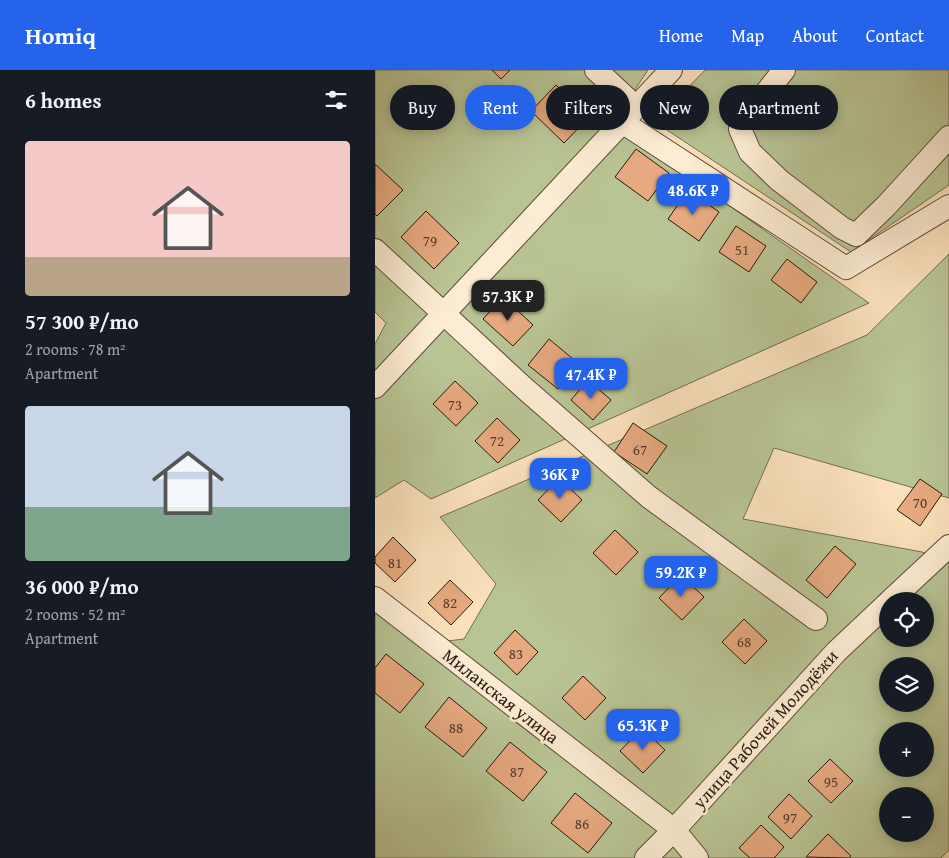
<!DOCTYPE html>
<html lang="en">
<head>
<meta charset="utf-8">
<style>
  :root { --surface:#171b24; --page:#242831; --text:#f1f3f6; --muted:#9ea1a6; --accent:#2563eb }
  body { margin:0; font-family:"Gentium Book Plus",serif; background:var(--page); color:var(--text); height:100vh; display:flex; flex-direction:column; font-size:19px; white-space:nowrap }
  * { box-sizing:border-box; margin:0 }
  p { font-size:16px; color:var(--muted) }
  .icon { flex:none; width:28px; height:28px; fill:none; stroke:currentColor; stroke-width:2; stroke-linecap:round; stroke-linejoin:round }
  .map { position:relative; flex:1; overflow:hidden }
  .side { display:flex; flex-direction:column; background:var(--surface); width:375px }
  .side>* { flex:none }
  .banner { position:absolute; left:15px; top:15px; width:475px; height:45px; display:flex; gap:10px }
  .controls { position:absolute; left:504px; top:522px; display:grid; gap:10px }
  .controls a { display:grid; place-items:center; width:55px; height:55px; border-radius:50%; background:var(--surface); box-shadow:0 2px 12px #0003; font-size:25px }
  .price { position:absolute; translate:-50% -42px; padding:0 11px; border-radius:10px; background:var(--accent); color:#fff; font-size:16px; line-height:32px; filter:drop-shadow(0 1px 2px #0008) }
  .price::after { content:''; position:absolute; left:50%; top:30px; width:15px; height:11px; margin-left:-8px; background:inherit; clip-path:polygon(0 0,100% 0,50% 100%) }
  .price.on { background:#222; color:#fff }
  ul { padding:0; list-style:none }
  li { display:grid; align-content:center; gap:10px; height:265px; padding:0 25px }
  li span { display:grid; place-items:center; height:155px; border-radius:5px; color:#555 }
  li>.icon { margin-inline-start:auto }
  span .icon { width:90px; height:90px; fill:#fffc; stroke-width:1 }
  li b { font-size:21px }
  h2 { display:flex; justify-content:space-between; align-items:center; height:60px; padding:0 25px; font-size:21px }
  .tag { padding:0 18px; border-radius:22px; background:var(--surface); box-shadow:0 2px 12px #0003; font-size:18px; line-height:45px }
  .tag.on { background:var(--accent); color:#fff }
  header { display:flex; align-items:center; gap:30px; box-sizing:border-box; height:70px; padding:0 25px; background:var(--accent); color:#fff }
  header strong { font-size:24px }
  nav { display:flex; gap:28px; margin-inline-start:auto; font-size:18px }
  main { display:flex; flex:1; min-height:0 }
  .map>svg:first-child { display:block }
  .green { fill:#b9c494; stroke:#736e50; fill-rule:evenodd }
  .building { fill:#e6a980; stroke:#2d180d }
  .lines { fill:none; stroke-linecap:round; stroke-linejoin:round }
  .minor-casing { stroke:#604a39; stroke-width:24 }
  .minor { stroke:#fcecd3; stroke-width:22 }
  .labels { text-anchor:middle; dominant-baseline:central; stroke-width:5; stroke-linejoin:round; paint-order:stroke }
  .number-label { font-size:15px; fill:#5b3c2a }
  .street-label { font-size:18px; fill:#2d180d; stroke:#fcecd3 }
</style>
</head>
<body>
<header>
<strong>Homiq</strong>
<nav><a>Home</a><a>Map</a><a>About</a><a>Contact</a></nav>
</header>
<main>
<section class="side">
<h2>6 homes<svg class="icon" aria-label="filters" viewBox="0 0 24 24"><path d="M4 7h16M4 17h16"/><circle cx="9" cy="7" r="2"/><circle cx="15" cy="17" r="2"/></svg></h2>
<ul>
<li><span style="background:linear-gradient(#f6c9c9 75%,#b9a48a 0)"><svg class="icon" aria-label="home" viewBox="0 0 24 24"><path d="M3 11l9-7 9 7M6 9v11h12V9"/></svg></span><div><b>57 300 ₽/mo</b><p>2 rooms · 78 m²</p><p>Apartment</p></div></li>
<li><span style="background:linear-gradient(#c9d6e8 65%,#7fa58c 0)"><svg class="icon" aria-label="home" viewBox="0 0 24 24"><path d="M3 11l9-7 9 7M6 9v11h12V9"/></svg></span><div><b>36 000 ₽/mo</b><p>2 rooms · 52 m²</p><p>Apartment</p></div></li>
</ul>
</section>
<div class="map">
<svg width="574" height="788" viewBox="0 0 574 788">
  <rect width="100%" height="100%" fill="#fae1bc"/>
  <filter id="stains"><feTurbulence type="fractalNoise" baseFrequency=".004" numOctaves="4"/><feColorMatrix values="0 0 0 0 .2 0 0 0 0 .09 0 0 0 0 .02 0 0 0 .5 -.17"/></filter>
  <radialGradient id="worn" r=".72"><stop offset=".6" stop-color="#630" stop-opacity="0"/><stop offset="1" stop-color="#630" stop-opacity=".3"/></radialGradient>
  <g class="green">
    <polygon points="0,0 273,0 237,54 494,233 56,429 29,410 0,428 0,274 11,253 0,242"/>
    <polygon points="330,0 574,0 574,115 476,182 280,52"/>
    <path d="M574 184V428L399 378 368 449 574 487V780L566 788H0V534L47 574 89 569 121 514 65 447 492 265ZM512 531H550V569H512ZM512 596H550V634H512ZM512 661H550V699H512ZM512 726H550V764H512Z"/>
  </g>
  <g class="building">
    <polygon points="117,0 135,0 126,9"/>
    <polygon points="181,15 214,47 189,73 156,41"/>
    <polygon points="261,79 294,103 273,131 240,107"/>
    <polygon points="0,94 28,120 2,146 0,144"/>
    <polygon points="313,120 344,142 324,171 293,149"/>
    <polygon points="51,141 84,173 59,199 26,167"/>
    <polygon points="361,156 391,176 374,202 344,182"/>
    <polygon points="412,189 442,212 426,233 396,210"/>
    <polygon points="128,227 158,255 138,276 108,249"/>
    <polygon points="174,269 204,294 183,319 153,295"/>
    <polygon points="213,310 236,330 218,350 196,330"/>
    <polygon points="80,311 103,333 81,356 58,334"/>
    <polygon points="122,348 145,370 123,393 100,371"/>
    <polygon points="258,353 292,376 272,404 239,382"/>
    <polygon points="184,408 207,430 186,452 163,430"/>
    <polygon points="545,409 567,424 545,456 522,440"/>
    <polygon points="240,460 263,482 241,505 218,483"/>
    <polygon points="18,467 41,490 20,512 0,493 0,487"/>
    <polygon points="460,476 481,494 452,528 431,510"/>
    <polygon points="306,505 329,527 307,550 284,528"/>
    <polygon points="75,510 98,532 76,555 53,533"/>
    <polygon points="369,549 392,571 370,594 347,572"/>
    <polygon points="140,560 163,582 142,605 119,583"/>
    <polygon points="11,584 49,614 25,643 0,623 0,598"/>
    <polygon points="208,606 231,628 210,650 187,628"/>
    <polygon points="74,627 112,658 88,687 50,657"/>
    <polygon points="267,658 290,680 268,703 245,681"/>
    <polygon points="135,672 172,702 148,731 111,701"/>
    <polygon points="455,689 478,711 456,733 433,711"/>
    <polygon points="200,723 237,753 213,783 176,753"/>
    <polygon points="414,724 437,746 416,769 393,747"/>
    <polygon points="386,755 409,777 399,788 375,788 364,778"/>
    <polygon points="453,764 476,786 474,788 431,787"/>
  </g>
  <g class="lines">
    <defs>
      <g id="minor">
        <polyline points="221,0 261,37"/>
        <polyline points="409,0 371,48 365,59 375,82 404,110 467,158 481,165 511,136 574,67"/>
        <polyline points="247,52 471,198 574,136"/>
        <polyline points="0,180 148,317 274,427 441,549"/>
        <polyline points="0,317 296,0"/>
        <polyline points="0,528 299,760 322,788"/>
        <polyline points="515,531 574,476"/>
        <polyline points="271,788 299,760 461,582 512,534"/>
      </g>
    </defs>
    <use href="#minor" class="minor-casing"/>
    <use href="#minor" class="minor"/>
  </g>
  <g class="labels">
    <g class="number-label">
      <text x="55" y="170">79</text>
      <text x="367" y="179">51</text>
      <text x="80" y="334">73</text>
      <text x="122" y="370">72</text>
      <text x="265" y="379">67</text>
      <text x="545" y="432">70</text>
      <text x="20" y="492">81</text>
      <text x="75" y="532">82</text>
      <text x="369" y="571">68</text>
      <text x="141" y="583">83</text>
      <text x="81" y="657">88</text>
      <text x="142" y="701">87</text>
      <text x="456" y="711">95</text>
      <text x="415" y="747">97</text>
      <text x="207" y="753">86</text>
    </g>
    <g class="street-label">
      <text transform="translate(126 626) rotate(38)">Миланская улица</text>
      <text transform="translate(390 659) rotate(-48)">улица Рабочей Молодёжи</text>
    </g>
  </g>
  <rect width="100%" height="100%" filter="url(#stains)"/>
  <rect width="100%" height="100%" fill="url(#worn)"/>
</svg>
<div class="controls">
<a><svg class="icon" aria-label="locate" viewBox="0 0 24 24"><circle cx="12" cy="12" r="6"/><path d="M12 2v4M12 18v4M2 12h4M18 12h4"/></svg></a>
<a><svg class="icon" aria-label="layers" viewBox="0 0 24 24"><path d="M12 4l9 5-9 5-9-5zM3 14l9 5 9-5"/></svg></a>
<a>+</a>
<a>−</a>
</div>
<b class="price" style="left:318px;top:146px">48.6K ₽</b>
<b class="price on" style="left:133px;top:252px">57.3K ₽</b>
<b class="price" style="left:216px;top:330px">47.4K ₽</b>
<b class="price" style="left:185px;top:430px">36K ₽</b>
<b class="price" style="left:306px;top:528px">59.2K ₽</b>
<b class="price" style="left:268px;top:681px">65.3K ₽</b>
<div class="banner">
<a class="tag">Buy</a>
<a class="tag on">Rent</a>
<a class="tag">Filters</a>
<a class="tag">New</a>
<a class="tag">Apartment</a>
</div>
</div>
</main>
</body>
</html>
